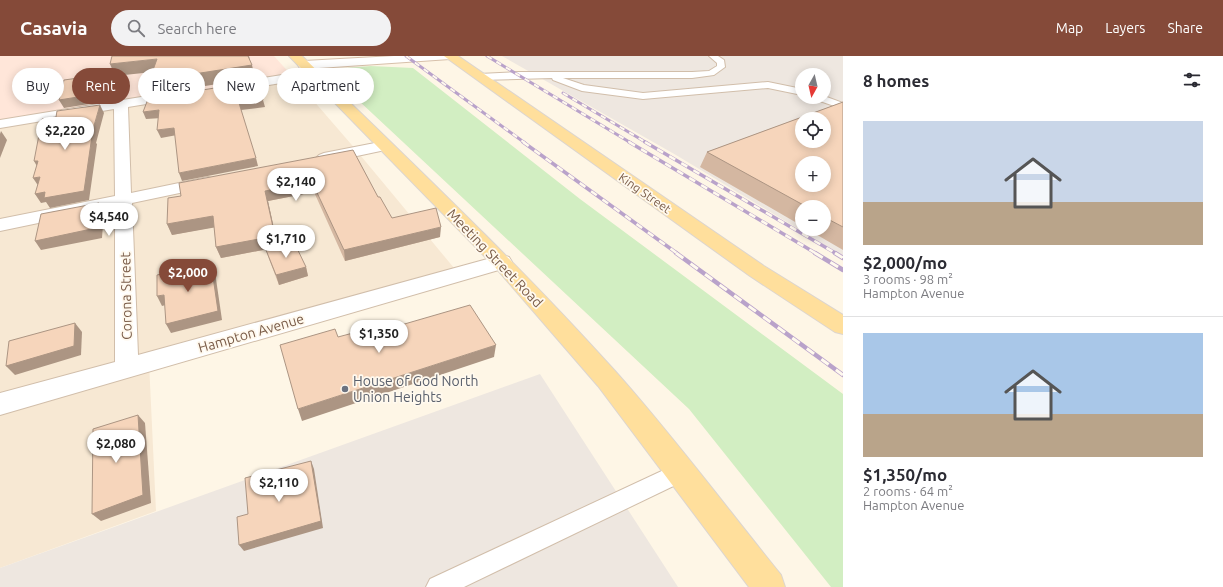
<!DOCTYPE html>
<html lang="en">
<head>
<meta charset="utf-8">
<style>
  :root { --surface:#fff; --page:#f2f2f3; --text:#2b2b33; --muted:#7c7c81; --line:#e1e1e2; --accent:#854a39 }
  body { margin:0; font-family:Ubuntu,sans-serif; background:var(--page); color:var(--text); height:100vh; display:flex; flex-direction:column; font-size:15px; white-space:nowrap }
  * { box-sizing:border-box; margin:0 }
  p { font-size:13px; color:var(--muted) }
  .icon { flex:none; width:22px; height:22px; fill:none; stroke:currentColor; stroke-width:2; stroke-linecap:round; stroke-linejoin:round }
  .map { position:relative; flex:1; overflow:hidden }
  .details { display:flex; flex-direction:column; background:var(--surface); width:380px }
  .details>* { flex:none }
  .guide { position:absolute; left:12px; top:12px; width:380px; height:36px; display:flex; gap:8px }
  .needle { width:26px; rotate:188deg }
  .fabs { position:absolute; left:795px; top:12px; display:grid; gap:8px }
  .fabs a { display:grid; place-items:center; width:36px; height:36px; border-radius:50%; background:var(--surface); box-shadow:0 2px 10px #0003; font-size:20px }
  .price { position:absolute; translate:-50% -34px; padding:0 9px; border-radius:14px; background:#fff; color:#222; font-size:13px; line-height:26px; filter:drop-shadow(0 1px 2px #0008) }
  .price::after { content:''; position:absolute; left:50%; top:24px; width:12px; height:9px; margin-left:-6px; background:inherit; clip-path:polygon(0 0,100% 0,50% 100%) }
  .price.on { background:var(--accent); color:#fff }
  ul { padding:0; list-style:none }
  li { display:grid; align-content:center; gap:8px; height:212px; padding:0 20px }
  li+li { border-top:1px solid var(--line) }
  li span { display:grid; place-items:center; height:124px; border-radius:0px; color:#555 }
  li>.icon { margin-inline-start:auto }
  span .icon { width:72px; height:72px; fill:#fffc; stroke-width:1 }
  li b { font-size:17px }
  h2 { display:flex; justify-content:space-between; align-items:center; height:48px; padding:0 20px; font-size:17px }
  .pill { padding:0 14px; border-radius:18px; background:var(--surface); box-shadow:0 2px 10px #0003; font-size:14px; line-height:36px }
  .pill.on { background:var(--accent); color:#fff }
  header { display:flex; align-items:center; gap:24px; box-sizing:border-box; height:56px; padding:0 20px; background:var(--accent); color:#fff }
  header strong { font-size:19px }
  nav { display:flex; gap:22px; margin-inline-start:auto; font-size:14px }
  .search { width:280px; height:36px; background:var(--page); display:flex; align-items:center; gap:10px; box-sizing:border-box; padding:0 14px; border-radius:22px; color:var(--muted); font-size:15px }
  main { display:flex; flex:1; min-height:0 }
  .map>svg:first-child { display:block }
  .residential { fill:#f7e8d3 }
  .commercial { fill:#ffe6d9 }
  .industrial { fill:#eee7e0; fill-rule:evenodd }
  .green { fill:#d2eec2 }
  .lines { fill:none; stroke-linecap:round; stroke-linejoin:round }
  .lane-casing { stroke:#d1beaa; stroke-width:2 }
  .street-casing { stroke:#d1beaa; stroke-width:2 }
  .secondary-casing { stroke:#d7c0aa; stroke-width:2 }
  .primary-casing { stroke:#dcd5cf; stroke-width:2 }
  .lane { fill:#fff; fill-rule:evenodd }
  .street { fill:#fff; fill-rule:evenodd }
  .secondary { fill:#fff; fill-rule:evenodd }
  .primary { fill:#ffdf9c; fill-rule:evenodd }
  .rail-far2-casing { stroke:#b9a2ca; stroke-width:3 }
  .rail-far1-casing { stroke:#b9a2ca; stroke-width:3.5 }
  .rail-casing { stroke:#b9a2ca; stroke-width:4.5 }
  .rail-far2 { stroke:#fff9ee; stroke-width:2; stroke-dasharray:5.5; stroke-linecap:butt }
  .rail-far1 { stroke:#fff9ee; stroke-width:2.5; stroke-dasharray:7; stroke-linecap:butt }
  .rail { stroke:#fff9ee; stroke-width:3; stroke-dasharray:9; stroke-linecap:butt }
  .wall { fill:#d4b7a1 }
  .shaded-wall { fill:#ac9583 }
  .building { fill:#f6d5bb; stroke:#ac9583; fill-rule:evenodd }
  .worship-dot { fill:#6b7280; stroke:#fff9ee; stroke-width:1.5 }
  .labels { text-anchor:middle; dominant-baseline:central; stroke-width:3.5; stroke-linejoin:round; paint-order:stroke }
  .far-street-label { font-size:12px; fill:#7a5c48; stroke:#fff9ee }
  .street-label { font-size:14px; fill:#7a5c48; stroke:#fff9ee }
  .worship-label { font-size:14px; fill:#5b616d; stroke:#fff9ee; text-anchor:start }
</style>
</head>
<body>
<header>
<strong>Casavia</strong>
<div class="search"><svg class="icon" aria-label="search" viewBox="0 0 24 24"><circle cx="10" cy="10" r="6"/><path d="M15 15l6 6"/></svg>Search here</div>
<nav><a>Map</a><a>Layers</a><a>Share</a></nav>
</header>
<main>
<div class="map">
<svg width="843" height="531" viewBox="0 0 843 531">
  <rect width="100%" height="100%" fill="#fef6e6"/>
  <polygon class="residential" points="293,21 351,88 459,218 149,306 156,455 0,512 0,68"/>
  <polygon class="commercial" points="0,0 274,0 293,21 0,68"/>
  <g class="industrial">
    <path d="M502 0H843V200L676 99ZM802 19H824V41H802ZM802 63H824V85H802ZM802 107H824V129H802ZM802 151H824V173H802Z"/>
    <polygon points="540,318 678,531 0,531 0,512"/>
  </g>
  <polygon class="green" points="371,10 413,12 580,143 843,338 843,531 831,531 689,353 328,16 335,13"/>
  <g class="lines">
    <defs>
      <g id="lane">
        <polygon points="709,0 718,0 724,4 725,11 714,19 692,22 563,22 584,29 643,37 768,26 802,33 802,39 768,32 643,43 582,35 553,24 552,22 479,24 475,21 479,18 519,16 692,16 709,15 717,10 717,7"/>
        <polygon points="824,40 843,47 843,53 814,43 812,41"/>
        <polygon points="681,406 688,409 691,416 688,423 464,531 426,531 430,523"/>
      </g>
      <g id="street">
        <polygon points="313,14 317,15 319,18 317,21 227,36 223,35 221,32 223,29 227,28"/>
        <polygon points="178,35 183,36 185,39 183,42 128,51 131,137 208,121 214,123 216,126 214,129 208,131 132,147 138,299 502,199 509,201 512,206 509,211 0,359 0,337 115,306 115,151 0,175 0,163 115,140 114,53 0,72 0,64"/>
        <polygon points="385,85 390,87 393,90 390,93 324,107 319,105 316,102 319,99 324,97"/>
      </g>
      <polygon id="secondary" points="394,0 456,0 454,2 450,3 304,13 300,12 298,9 300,6 304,5"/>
      <g id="primary">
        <path d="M289 0H302C408 103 516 205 615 315 673 380 726 451 781 519L785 531H749L598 330 495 211Z"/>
        <polygon points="444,0 458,0 764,210 843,259 843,278 835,276 750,220"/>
      </g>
    </defs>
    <use href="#lane" class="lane-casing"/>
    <use href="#street" class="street-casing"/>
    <use href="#secondary" class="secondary-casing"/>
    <use href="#primary" class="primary-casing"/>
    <use href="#lane" class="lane"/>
    <use href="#street" class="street"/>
    <use href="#secondary" class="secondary"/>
    <use href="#primary" class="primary"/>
    <defs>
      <g id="rail-far2">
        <polyline points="406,0 525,87"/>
        <polyline points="487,0 631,87"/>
        <polyline points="563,37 647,87"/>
      </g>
      <g id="rail-far1">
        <polyline points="523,86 678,198"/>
        <polyline points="629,86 817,198"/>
        <polyline points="645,86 837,198"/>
      </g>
      <g id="rail">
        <polyline points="676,197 843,319"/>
        <polyline points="815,197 843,214"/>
        <polyline points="835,197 843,202"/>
      </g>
    </defs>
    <use href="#rail-far2" class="rail-far2-casing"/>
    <use href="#rail-far1" class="rail-far1-casing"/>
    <use href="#rail" class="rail-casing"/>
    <use href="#rail-far2" class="rail-far2"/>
    <use href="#rail-far1" class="rail-far1"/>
    <use href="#rail" class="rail"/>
  </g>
  <g class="wall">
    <polygon points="843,46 843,194 807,173 824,173 824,151 802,151 802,170 700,111 707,96"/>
    <polygon points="353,94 378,141 392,162 440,181 345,205 314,136 268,145 278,191 221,202 216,191 214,171 172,179 167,168 181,140"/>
    <polygon points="266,194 306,211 308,220 279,229 269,203"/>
  </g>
  <g class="shaded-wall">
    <polygon points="248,0 249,0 251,9 252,9 255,22 155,38 149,25"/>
    <polygon points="157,3 162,15 115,20 110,8"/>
    <polygon points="108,18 112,26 107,45 64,52 59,44"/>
    <polygon points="263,44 265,51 241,54 239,47"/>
    <polygon points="100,49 104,57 96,87 97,88 89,144 50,152 46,146 41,147 35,138 91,80"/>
    <polygon points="159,54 162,62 146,63 143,56"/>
    <polygon points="174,72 177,79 161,82 157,74"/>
    <polygon points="1,75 7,84 0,102 0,78"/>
    <polygon points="256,102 258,110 182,125 179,117"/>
    <polygon points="34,105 38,105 39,114"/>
    <polygon points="40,121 39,131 33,122"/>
    <polygon points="312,126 314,136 268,145 278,191 221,202 216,191 265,135"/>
    <polygon points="99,147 104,156 102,182 41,194 35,185"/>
    <polygon points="213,160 217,171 172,179 167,168"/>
    <polygon points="441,171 440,181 345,205 344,194"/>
    <polygon points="211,207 215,216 222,264 171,277 166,268"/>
    <polygon points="306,211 308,220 279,229 276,219"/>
    <polygon points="164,239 169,248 162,250 157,240"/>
    <polygon points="75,267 82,276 81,299 15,319 6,310"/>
    <polygon points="496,289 494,301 302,365 298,353"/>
    <polygon points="138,359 145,367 151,447 101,465 92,458"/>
    <polygon points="311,405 314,413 323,472 244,495 239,489"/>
  </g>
  <g class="building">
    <polygon points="112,0 248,0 252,9 149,25 157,3 110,8"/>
    <polygon points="108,18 103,37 59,44 64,24"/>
    <polygon points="257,25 263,44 239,47 256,102 179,117 174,72 157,74 159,54 143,56 148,43"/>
    <path d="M843 46V171L824 161V151H807L707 96ZM802 63H824V85H802ZM802 107H824V129H802Z"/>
    <polygon points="100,49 91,80 92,80 84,135 44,142 45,136 35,138 40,121 33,122 38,105 34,105 42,63 56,61 57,55"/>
    <polygon points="353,94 378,141 380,141 392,162 436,152 441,171 344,194 312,126 265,135 275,180 216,191 213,160 167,168 168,142 181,140 179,127"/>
    <polygon points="99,147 96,172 35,185 41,158"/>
    <polygon points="294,186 306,211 276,219 266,194"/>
    <polygon points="211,207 218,255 166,268 164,239 157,240 157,219"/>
    <polygon points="470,249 496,289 298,353 280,289 335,273 338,281 368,273 370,278"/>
    <polygon points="75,267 74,290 6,310 9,285"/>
    <polygon points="138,359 143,439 92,458 93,373"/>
    <polygon points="311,405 321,465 239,489 237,461 248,458 245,422"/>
  </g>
  <circle class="worship-dot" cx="345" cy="333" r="4"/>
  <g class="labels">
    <g class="far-street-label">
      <text transform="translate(645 137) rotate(35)">King Street</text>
    </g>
    <g class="street-label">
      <text transform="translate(495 202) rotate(46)">Meeting Street Road</text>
      <text transform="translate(126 240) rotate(-91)">Corona Street</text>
      <text transform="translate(251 277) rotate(-16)">Hampton Avenue</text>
    </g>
    <g class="worship-label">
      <text x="353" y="325">House of God North<tspan x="353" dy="16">Union Heights</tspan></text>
    </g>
  </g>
</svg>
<div class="fabs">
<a><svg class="needle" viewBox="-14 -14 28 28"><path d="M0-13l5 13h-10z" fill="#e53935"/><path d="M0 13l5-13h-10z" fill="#7c7c81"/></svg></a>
<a><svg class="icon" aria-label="locate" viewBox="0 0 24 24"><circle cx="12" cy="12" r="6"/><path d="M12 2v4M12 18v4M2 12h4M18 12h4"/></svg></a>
<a>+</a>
<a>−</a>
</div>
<b class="price" style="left:65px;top:95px">$2,220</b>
<b class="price" style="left:296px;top:146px">$2,140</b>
<b class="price" style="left:109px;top:181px">$4,540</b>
<b class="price" style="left:286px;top:203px">$1,710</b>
<b class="price on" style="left:188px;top:237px">$2,000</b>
<b class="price" style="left:379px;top:298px">$1,350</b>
<b class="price" style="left:116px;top:408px">$2,080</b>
<b class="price" style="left:279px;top:447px">$2,110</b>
<div class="guide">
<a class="pill">Buy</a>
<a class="pill on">Rent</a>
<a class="pill">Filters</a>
<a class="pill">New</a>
<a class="pill">Apartment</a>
</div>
</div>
<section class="details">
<h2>8 homes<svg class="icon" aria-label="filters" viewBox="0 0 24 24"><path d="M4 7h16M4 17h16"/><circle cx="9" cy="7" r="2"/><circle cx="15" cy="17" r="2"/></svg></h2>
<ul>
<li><span style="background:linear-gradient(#c9d6e8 65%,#b9a48a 0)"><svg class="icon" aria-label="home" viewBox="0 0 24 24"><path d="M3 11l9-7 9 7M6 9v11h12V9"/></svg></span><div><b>$2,000/mo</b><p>3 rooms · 98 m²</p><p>Hampton Avenue</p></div></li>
<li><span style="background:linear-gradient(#a9c7e8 65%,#b9a48a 0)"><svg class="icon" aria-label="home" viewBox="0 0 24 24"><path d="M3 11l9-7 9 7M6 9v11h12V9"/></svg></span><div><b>$1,350/mo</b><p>2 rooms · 64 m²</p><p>Hampton Avenue</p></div></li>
</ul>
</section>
</main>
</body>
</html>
